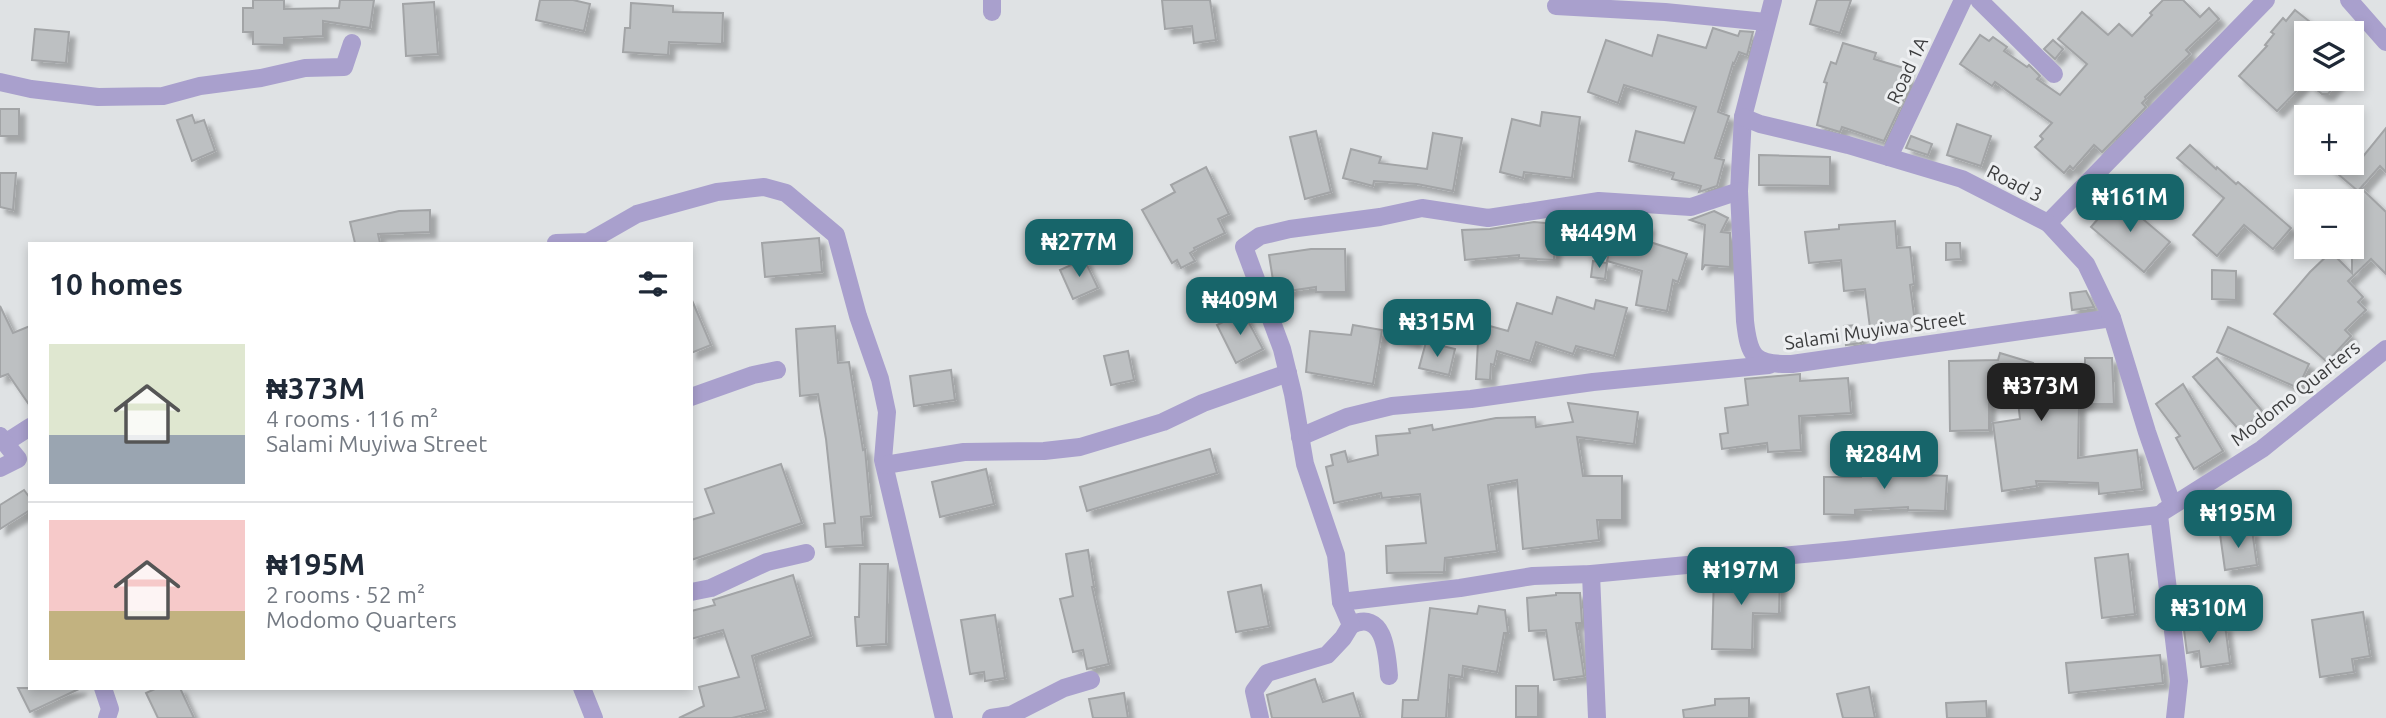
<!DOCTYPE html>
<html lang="en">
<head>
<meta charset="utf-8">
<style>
  :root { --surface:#fff; --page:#f2f2f3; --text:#1f2937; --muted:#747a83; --line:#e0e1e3; --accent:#17656a }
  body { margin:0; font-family:Ubuntu,sans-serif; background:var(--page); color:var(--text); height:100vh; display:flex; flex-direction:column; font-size:26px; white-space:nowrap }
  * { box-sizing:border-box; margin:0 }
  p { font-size:23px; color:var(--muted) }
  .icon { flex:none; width:38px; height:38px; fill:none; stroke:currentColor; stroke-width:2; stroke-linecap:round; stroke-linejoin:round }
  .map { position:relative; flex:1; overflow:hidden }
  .details { position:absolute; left:28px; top:242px; width:665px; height:448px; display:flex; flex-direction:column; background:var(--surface); border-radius:0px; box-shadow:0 4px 10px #0003 }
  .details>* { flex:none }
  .buttons { position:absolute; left:2294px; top:21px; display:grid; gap:14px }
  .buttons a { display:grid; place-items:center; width:70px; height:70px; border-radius:0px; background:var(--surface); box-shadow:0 4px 10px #0003; font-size:35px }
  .price { position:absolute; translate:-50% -60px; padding:0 16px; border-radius:14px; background:var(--accent); color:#fff; font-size:23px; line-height:46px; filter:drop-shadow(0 2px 4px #0008) }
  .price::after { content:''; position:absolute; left:50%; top:42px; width:21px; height:16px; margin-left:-10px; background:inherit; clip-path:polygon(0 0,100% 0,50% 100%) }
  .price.active { background:#222; color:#fff }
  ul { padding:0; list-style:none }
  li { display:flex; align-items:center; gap:21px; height:175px; padding:0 21px }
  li+li { border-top:2px solid var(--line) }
  li span { display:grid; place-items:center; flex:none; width:196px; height:140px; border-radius:0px; color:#555 }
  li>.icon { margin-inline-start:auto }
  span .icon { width:84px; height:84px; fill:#fffc; stroke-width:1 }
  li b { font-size:30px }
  h2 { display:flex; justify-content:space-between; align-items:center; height:84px; padding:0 21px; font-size:30px }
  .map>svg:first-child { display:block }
  .building { fill:#bdc0c2; stroke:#a2a4a6; stroke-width:2; filter:url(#shadow) }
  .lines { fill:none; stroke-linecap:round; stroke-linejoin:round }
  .street { stroke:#a9a0cd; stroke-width:18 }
  .labels { text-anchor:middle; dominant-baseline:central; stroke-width:6; stroke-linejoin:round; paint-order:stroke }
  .street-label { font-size:19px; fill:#3b3c3d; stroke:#edeff1 }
</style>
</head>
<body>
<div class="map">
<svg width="2386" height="718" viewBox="0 0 2386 718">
  <defs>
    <filter id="shadow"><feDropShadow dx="6" dy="6" stdDeviation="2" flood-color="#0004"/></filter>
  </defs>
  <rect width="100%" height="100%" fill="#dfe2e4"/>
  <g class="building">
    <polygon points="253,0 284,0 284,9 339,8 340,0 374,0 370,28 323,21 323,36 284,38 284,45 253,44 253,32 243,32 243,8 253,8"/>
    <polygon points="540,0 573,0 590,4 584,31 536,20"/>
    <polygon points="1162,0 1210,0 1216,40 1194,43 1192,26 1165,29"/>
    <polygon points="1817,0 1851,0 1840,33 1810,24"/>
    <polygon points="2163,0 2183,0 2200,17 2209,8 2219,19 2186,50 2190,54 2145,97 2146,99 2142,103 2146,107 2102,152 2094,145 2073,169 2070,166 2064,173 2035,147 2043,139 2040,136 2052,123 1995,82 1992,86 1960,64 1980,35 1989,41 1993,37 2007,47 2004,51 2027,67 2029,65 2040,76 2037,79 2060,95 2087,64 2058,39 2082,12 2108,35 2119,24 2132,36 2152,15 2150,13"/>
    <polygon points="434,2 438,54 406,56 403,4"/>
    <polygon points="631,3 673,6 673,12 723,13 722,44 669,42 668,55 623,52 625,28 630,28"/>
    <polygon points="2295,10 2324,33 2306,33 2306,79 2341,79 2328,94 2322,94 2306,81 2277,111 2239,76 2267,46 2265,45 2274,34 2271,32 2283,18 2286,21"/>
    <polygon points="1713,28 1738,36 1740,31 1753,32 1747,55 1739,52 1734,64 1733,63 1718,112 1729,116 1715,158 1724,160 1717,186 1699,192 1701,186 1672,179 1674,173 1629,161 1636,131 1684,143 1696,107 1624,85 1618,103 1588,92 1606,40 1652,56 1658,35 1706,48"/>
    <polygon points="35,29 69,32 66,63 32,60"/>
    <polygon points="2053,40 2063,49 2055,59 2044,49"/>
    <polygon points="1843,43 1876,53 1874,59 1907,69 1905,76 1910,78 1903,101 1884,141 1842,127 1840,132 1817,125 1827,83 1824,82 1831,62 1836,64"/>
    <rect x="0" y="109" width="19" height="27"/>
    <polygon points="1542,112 1580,117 1572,178 1524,172 1523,178 1500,172 1512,119 1540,126"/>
    <polygon points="192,115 195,123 204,120 215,151 192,161 177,120"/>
    <polygon points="1957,124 1991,136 1981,166 1947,155"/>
    <polygon points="2386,128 2386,172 2380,166 2358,191 2325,163 2352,163 2352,151 2361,159"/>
    <polygon points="1316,131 1331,192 1305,199 1290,137"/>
    <polygon points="1433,133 1462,138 1453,191 1417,184 1374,181 1373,186 1343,178 1351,149 1381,157 1379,163 1427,169"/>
    <polygon points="1911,136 1932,144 1928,155 1906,148"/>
    <polygon points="2190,145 2216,169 2217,167 2236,184 2238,182 2291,228 2273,249 2244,225 2217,256 2193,235 2224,198 2177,158"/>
    <polygon points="1759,155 1830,157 1830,186 1759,185"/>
    <polygon points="1206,167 1229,214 1218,219 1225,233 1194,248 1195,250 1190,253 1195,261 1181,268 1177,260 1172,263 1142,210 1175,192 1171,185"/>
    <polygon points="0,173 16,173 13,210 0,207"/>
    <polygon points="2362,189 2386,212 2386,274 2371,259 2348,281 2363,297 2358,302 2366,310 2345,330 2351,336 2327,362 2274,314 2310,272 2331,252 2352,273 2352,200"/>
    <polygon points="2117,197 2170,242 2144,272 2091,227"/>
    <polygon points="430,210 430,232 378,234 380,243 355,243 350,222 399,211"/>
    <polygon points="1714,211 1728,218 1721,232 1730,233 1730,267 1705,265 1702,270 1705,225 1690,220"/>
    <polygon points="1618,218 1648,226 1644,240 1687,254 1678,282 1673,280 1667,311 1636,305 1642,271 1607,261"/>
    <polygon points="1895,221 1897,248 1910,247 1914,284 1910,285 1915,322 1870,328 1865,289 1844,291 1841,260 1809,263 1805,232 1839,229 1839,225"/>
    <polygon points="1534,222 1556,224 1554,260 1519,258 1519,255 1465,260 1462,230 1490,229"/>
    <polygon points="819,238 822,272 765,277 762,243"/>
    <polygon points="1946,243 1960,243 1961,259 1946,260"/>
    <polygon points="1311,249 1345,249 1346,292 1316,292 1316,287 1275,293 1269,255"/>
    <polygon points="1084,259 1098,288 1073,299 1060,270"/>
    <polygon points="1593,261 1607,263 1605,279 1591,277"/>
    <polygon points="2212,270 2236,271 2236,300 2212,299"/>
    <polygon points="2086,291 2094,307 2072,310 2070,293"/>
    <polygon points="1557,297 1594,309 1596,300 1627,308 1614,356 1576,346 1573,354 1536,342 1530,361 1497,351 1494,365 1491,364 1490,380 1476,379 1479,323 1508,331 1517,303 1552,314"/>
    <polygon points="691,298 711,345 691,353"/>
    <polygon points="0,306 13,333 30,326 30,406 8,374 0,377"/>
    <polygon points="1395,309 1421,316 1415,342 1388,336"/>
    <polygon points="1243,312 1263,349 1236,363 1217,325"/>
    <polygon points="1353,325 1382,330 1373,384 1306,372 1310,331 1351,335"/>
    <polygon points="1858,325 1861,343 1846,345 1844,326"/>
    <polygon points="835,326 838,363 849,362 863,450 865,449 871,516 861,517 863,545 826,547 824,524 835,523 826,439 818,394 800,396 796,329"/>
    <polygon points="2228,327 2309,364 2298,388 2217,352"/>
    <polygon points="1426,342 1455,349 1449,375 1419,368"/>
    <polygon points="1128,351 1134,380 1111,385 1104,356"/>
    <polygon points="2000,353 2033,363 2029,378 2085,374 2085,358 2112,358 2114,404 2079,404 2078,458 2137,450 2142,489 2099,494 2098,483 2036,481 2037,486 2002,491 1993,423 2020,419 2017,393 1989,384 1989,430 1950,431 1949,361 1998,360"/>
    <polygon points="2217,358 2263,412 2240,431 2193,377"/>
    <polygon points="951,370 955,400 914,406 910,376"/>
    <polygon points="1800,374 1800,381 1848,378 1851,413 1799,416 1801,450 1768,452 1767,443 1722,449 1720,434 1728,433 1725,408 1748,405 1745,379"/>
    <polygon points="2183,384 2223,451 2194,469 2176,438 2180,436 2156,404"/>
    <polygon points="1568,403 1638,412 1634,444 1577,437 1583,476 1622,476 1622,520 1597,520 1599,540 1523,549 1517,480 1488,485 1497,551 1445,558 1444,572 1387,573 1386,546 1426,543 1420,494 1382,498 1381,493 1334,503 1326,467 1333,465 1331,455 1345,451 1348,462 1378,455 1376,436 1410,433 1409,429 1432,425 1433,430 1496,418 1535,417 1536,427 1573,422"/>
    <polygon points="1210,449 1217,473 1087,511 1080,487"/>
    <polygon points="1901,462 1902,474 1947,476 1945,511 1908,510 1908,507 1855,510 1855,515 1824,514 1824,477 1861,477 1860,464"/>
    <polygon points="781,464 802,523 691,560 691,520 714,513 705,489"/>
    <polygon points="986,469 994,504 940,517 932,482"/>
    <polygon points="24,490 30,498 30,510 0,529 0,505"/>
    <polygon points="2252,530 2257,565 2225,570 2220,534"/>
    <polygon points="1088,550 1094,587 1092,587 1109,664 1087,669 1083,650 1073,652 1060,599 1073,596 1066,554"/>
    <polygon points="2128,554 2135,614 2102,618 2095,558"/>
    <polygon points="860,564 888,564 886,644 857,646 855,617 859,617"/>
    <polygon points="1714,574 1780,575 1779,614 1753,613 1752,650 1712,649"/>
    <polygon points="793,575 811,636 752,656 766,710 732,718 679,718 704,706 699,687 739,677 723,630 691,639 691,611 715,605 713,600"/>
    <polygon points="1261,585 1269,626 1236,632 1228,592"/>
    <polygon points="1556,593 1580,593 1582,623 1576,623 1584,676 1554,680 1546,630 1529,631 1527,598 1556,595"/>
    <polygon points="1479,606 1505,610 1508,633 1504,633 1497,672 1463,666 1462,677 1449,675 1446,718 1402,718 1403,700 1418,700 1430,608 1477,614"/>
    <polygon points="2363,612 2370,656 2352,659 2354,672 2320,677 2312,620"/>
    <polygon points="995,615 1005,678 985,681 984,672 970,674 961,620"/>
    <polygon points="2225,625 2230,663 2201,667 2199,651 2187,653 2184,630"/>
    <polygon points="2160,655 2163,683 2069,693 2066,663"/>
    <polygon points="1315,679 1323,702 1353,693 1361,718 1272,718 1267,695"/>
    <rect x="1516" y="686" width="22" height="31"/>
    <polygon points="1869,687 1875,718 1843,718 1837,694"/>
    <polygon points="18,688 81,688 30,712"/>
    <polygon points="157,688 180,688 194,718 158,718 146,693"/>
    <polygon points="1124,693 1128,718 1093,718 1089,699"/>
    <polygon points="1749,698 1749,718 1684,718 1683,710 1715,705 1715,699"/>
    <polygon points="1986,701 1987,718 1947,718 1946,703"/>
  </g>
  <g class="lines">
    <g class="street">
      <path d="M1773 0 1743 117 1739 191 1745 321C1749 357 1754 365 1792 364L2112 318"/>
      <polyline points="1979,0 2054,74"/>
      <polyline points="2349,0 2386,42"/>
      <polyline points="1556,6 1665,12 1766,22"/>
      <polyline points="992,12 992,0"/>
      <polyline points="0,82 31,89 98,97 163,96 200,86 261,78 305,68 344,67 352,43"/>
      <polyline points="1743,117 1760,124 1848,145 1962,179 2048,223 2266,0"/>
      <polyline points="1889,157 1963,0"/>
      <polyline points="2048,223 2086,264 2112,318 2147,432 2172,504"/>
      <polyline points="556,243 588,242 637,214 717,192 764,187 786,193 836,235 858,316 880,379 887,412 883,460 944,718"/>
      <polyline points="691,397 753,375 777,370"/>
      <polyline points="0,436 5,443 30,427"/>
      <polyline points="1300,437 1347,417 1392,406 1471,399 1593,382 1769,365"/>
      <polyline points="885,465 964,452 1044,451 1080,447 1163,422 1203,403 1288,373"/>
      <polyline points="0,468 18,459 5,443"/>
      <polyline points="2164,511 2262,449 2386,349"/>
      <polyline points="2159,515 2179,681 2175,718"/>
      <polyline points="1591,574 1597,718"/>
      <polyline points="691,592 711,588 767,562 806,553"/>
      <polyline points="1341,602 1460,588 1533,576 1591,574 1846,550 2159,515"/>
      <path d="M1351 625C1385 609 1387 654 1389 676"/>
      <polyline points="103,688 110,709 107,718"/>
      <polyline points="582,688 594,718"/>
      <polyline points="991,718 1011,715 1064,688 1091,680"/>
      <polyline points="1260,718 1254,691 1267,673 1327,655 1343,638 1351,625 1341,602 1336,555 1305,464 1293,394 1282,349 1244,247 1260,236 1290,229 1380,217 1422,208 1488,218 1599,201 1691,207 1739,191"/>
    </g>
  </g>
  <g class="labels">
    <g class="street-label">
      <text transform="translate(1907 70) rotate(-65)">Road 1A</text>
      <text transform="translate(2015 183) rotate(27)">Road 3</text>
      <text transform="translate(1875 330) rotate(-8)">Salami Muyiwa Street</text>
      <text transform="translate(2295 393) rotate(-38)">Modomo Quarters</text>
    </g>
  </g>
</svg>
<div class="buttons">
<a><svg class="icon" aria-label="layers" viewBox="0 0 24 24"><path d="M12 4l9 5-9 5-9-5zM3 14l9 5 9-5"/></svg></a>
<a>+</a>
<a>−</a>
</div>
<b class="price" style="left:2130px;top:234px">₦161M</b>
<b class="price" style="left:1599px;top:270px">₦449M</b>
<b class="price" style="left:1079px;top:279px">₦277M</b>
<b class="price" style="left:1240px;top:337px">₦409M</b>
<b class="price" style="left:1437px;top:359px">₦315M</b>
<b class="price active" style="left:2041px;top:423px">₦373M</b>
<b class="price" style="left:1884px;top:491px">₦284M</b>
<b class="price" style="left:2238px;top:550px">₦195M</b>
<b class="price" style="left:1741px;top:607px">₦197M</b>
<b class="price" style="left:2209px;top:645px">₦310M</b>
<section class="details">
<h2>10 homes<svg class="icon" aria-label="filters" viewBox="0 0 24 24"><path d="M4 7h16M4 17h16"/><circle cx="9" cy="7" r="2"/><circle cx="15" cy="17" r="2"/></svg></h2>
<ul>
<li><span style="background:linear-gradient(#dfe7d0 65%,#9aa5b1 0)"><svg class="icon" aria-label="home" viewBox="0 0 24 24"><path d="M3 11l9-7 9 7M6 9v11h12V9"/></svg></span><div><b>₦373M</b><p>4 rooms · 116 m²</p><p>Salami Muyiwa Street</p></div></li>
<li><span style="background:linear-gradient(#f6c9c9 65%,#c2b280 0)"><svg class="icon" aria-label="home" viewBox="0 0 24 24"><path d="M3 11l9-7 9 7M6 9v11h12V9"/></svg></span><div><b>₦195M</b><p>2 rooms · 52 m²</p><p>Modomo Quarters</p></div></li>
</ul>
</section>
</div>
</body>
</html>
